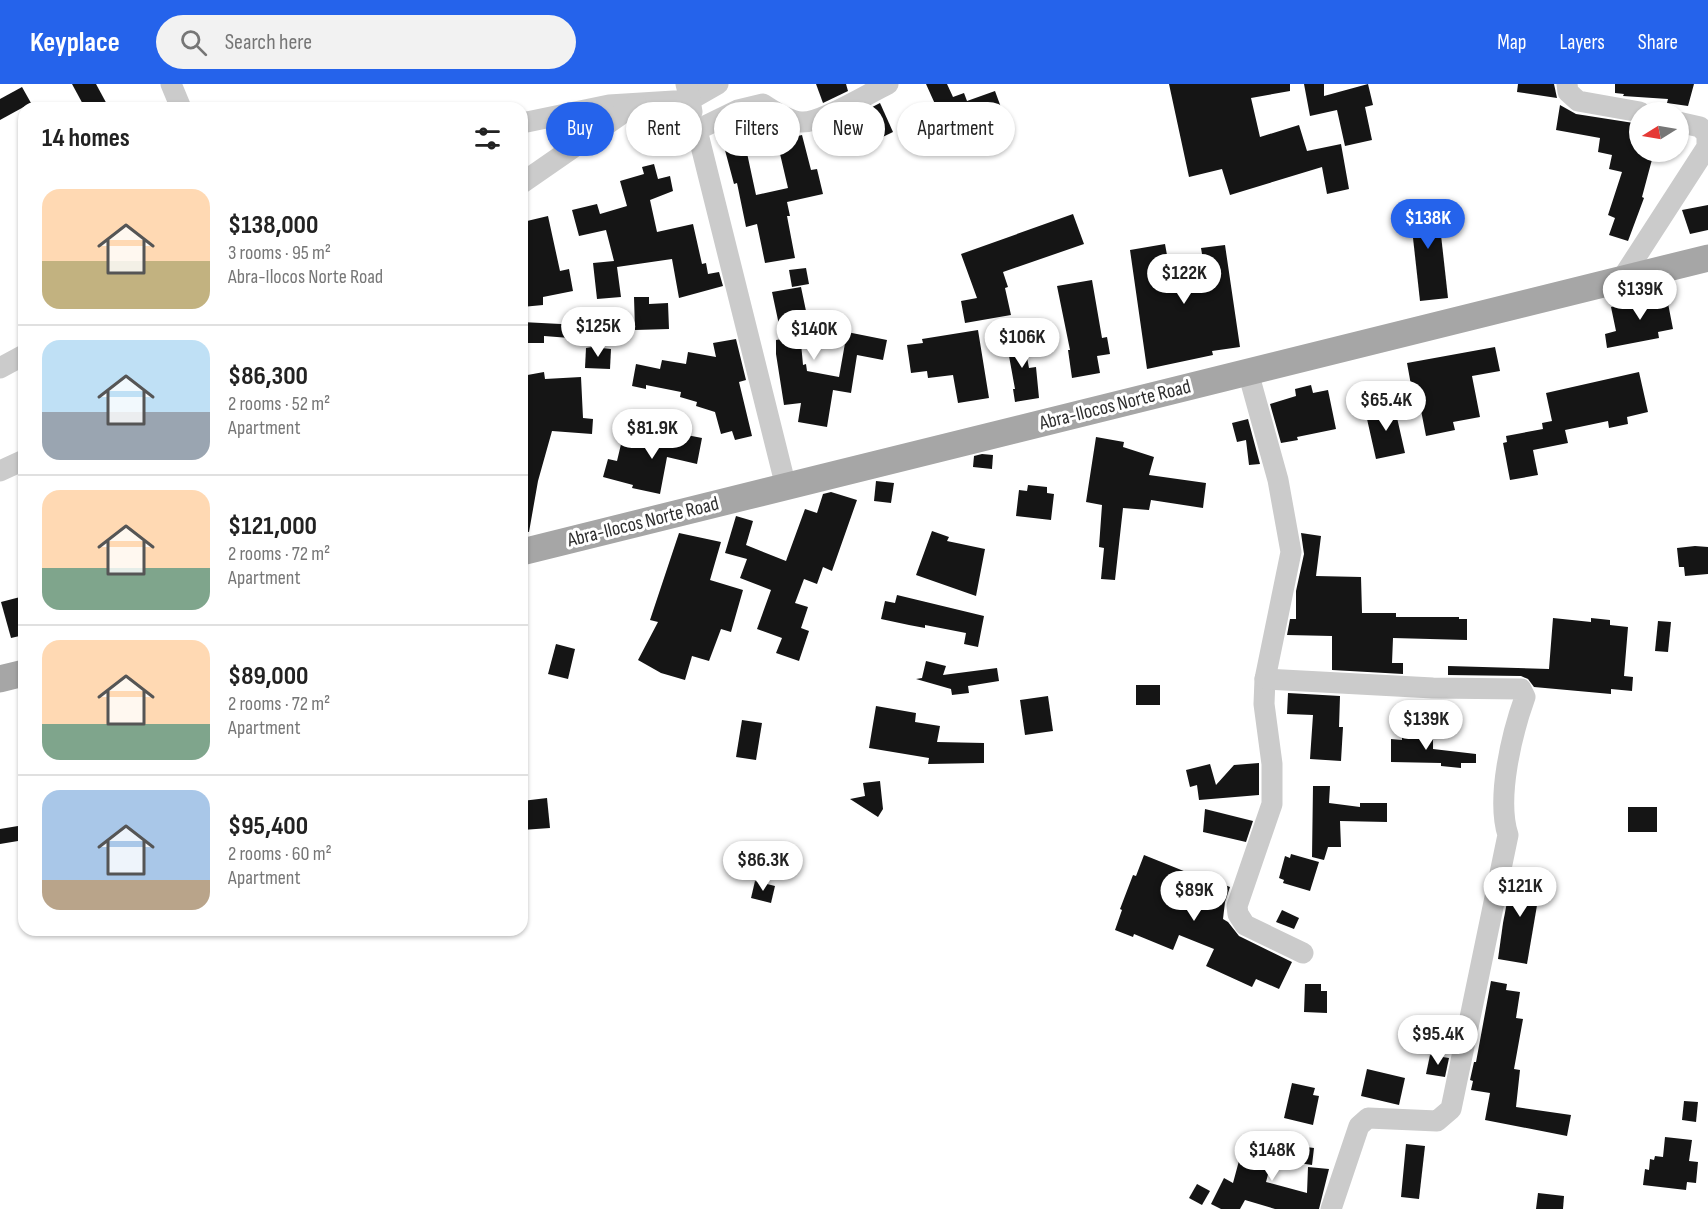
<!DOCTYPE html>
<html lang="en">
<head>
<meta charset="utf-8">
<style>
  :root { --surface:#fff; --page:#f2f2f2; --text:#222; --muted:#767676; --line:#e0e0e0; --accent:#2563eb }
  body { margin:0; font-family:"Sofia Sans Condensed",sans-serif; background:var(--page); color:var(--text); height:100vh; display:flex; flex-direction:column; font-size:22px; white-space:nowrap }
  * { box-sizing:border-box; margin:0 }
  p { font-size:20px; color:var(--muted) }
  .icon { flex:none; width:33px; height:33px; fill:none; stroke:currentColor; stroke-width:2; stroke-linecap:round; stroke-linejoin:round }
  .map { position:relative; flex:1; overflow:hidden }
  .details { position:absolute; left:18px; top:18px; width:510px; height:834px; display:flex; flex-direction:column; background:var(--surface); border-radius:18px; box-shadow:0 2px 4px #0004 }
  .details>* { flex:none }
  .top-card { position:absolute; left:546px; top:18px; width:570px; height:54px; display:flex; gap:12px }
  .needle { width:39px; rotate:259deg }
  .tools { position:absolute; left:1629px; top:18px; display:grid; gap:12px }
  .tools a { display:grid; place-items:center; width:60px; height:60px; border-radius:50%; background:var(--surface); box-shadow:0 2px 4px #0004; font-size:30px }
  .price { position:absolute; translate:-50% -51px; padding:0 14px; border-radius:21px; background:#fff; color:#222; font-size:20px; line-height:39px; filter:drop-shadow(0 2px 3px #0008) }
  .price::after { content:''; position:absolute; left:50%; top:36px; width:18px; height:14px; margin-left:-9px; background:inherit; clip-path:polygon(0 0,100% 0,50% 100%) }
  .price.on { background:var(--accent); color:#fff }
  ul { padding:0; list-style:none }
  li { display:flex; align-items:center; gap:18px; height:150px; padding:0 24px }
  li+li { border-top:2px solid var(--line) }
  li span { display:grid; place-items:center; flex:none; width:168px; height:120px; border-radius:18px; color:#555 }
  li>.icon { margin-inline-start:auto }
  span .icon { width:72px; height:72px; fill:#fffc; stroke-width:1 }
  li b { font-size:26px }
  h2 { display:flex; justify-content:space-between; align-items:center; height:72px; padding:0 24px; font-size:26px }
  .tag { padding:0 21px; border-radius:27px; background:var(--surface); box-shadow:0 2px 4px #0004; font-size:21px; line-height:54px }
  .tag.on { background:var(--accent); color:#fff }
  header { display:flex; align-items:center; gap:36px; box-sizing:border-box; height:84px; padding:0 30px; background:var(--accent); color:#fff }
  header strong { font-size:28px }
  nav { display:flex; gap:33px; margin-inline-start:auto; font-size:21px }
  .search { width:420px; height:54px; background:var(--page); display:flex; align-items:center; gap:15px; box-sizing:border-box; padding:0 21px; border-radius:33px; color:var(--muted); font-size:22px }
  .map>svg:first-child { display:block }
  .building { fill:#151515 }
  .lines { fill:none; stroke-linecap:round; stroke-linejoin:round }
  .minor { stroke:#cbcbcb; stroke-width:21 }
  .major { stroke:#a6a6a6; stroke-width:27 }
  .labels { text-anchor:middle; dominant-baseline:central; stroke-width:6; stroke-linejoin:round; paint-order:stroke }
  .street-label { font-size:20px; fill:#2e2e2e; stroke:#fff }
</style>
</head>
<body>
<header>
<strong>Keyplace</strong>
<div class="search"><svg class="icon" aria-label="search" viewBox="0 0 24 24"><circle cx="10" cy="10" r="6"/><path d="M15 15l6 6"/></svg>Search here</div>
<nav><a>Map</a><a>Layers</a><a>Share</a></nav>
</header>
<div class="map">
<svg width="1708" height="1125" viewBox="0 0 1708 1125">
  <rect width="100%" height="100%" fill="#fff"/>
  <g class="building">
    <polygon points="72,0 96,0 109,24 85,24"/>
    <polygon points="816,0 846,0 848,7 823,19"/>
    <polygon points="926,0 947,0 953,13 964,9 967,17 995,7 1006,37 947,61 943,51 915,69 900,45 935,20"/>
    <polygon points="1169,0 1290,0 1290,7 1251,14 1260,53 1299,41 1307,67 1341,60 1349,105 1327,110 1322,83 1230,111 1222,85 1189,93"/>
    <polygon points="1304,0 1324,0 1324,12 1368,0 1373,21 1365,23 1372,56 1345,62 1337,26 1310,32"/>
    <polygon points="1518,0 1554,0 1557,14 1517,8"/>
    <polygon points="1615,0 1694,0 1688,22 1667,19 1668,15 1623,12 1624,10 1615,9"/>
    <polygon points="22,3 31,19 0,36 0,15"/>
    <polygon points="880,19 893,48 866,61 853,33"/>
    <polygon points="1560,21 1576,30 1640,40 1640,68 1654,68 1642,113 1644,114 1628,157 1609,151 1615,134 1608,131 1622,88 1609,85 1612,71 1598,68 1600,54 1556,46"/>
    <polygon points="738,50 743,70 747,69 756,111 788,104 777,57 802,51 811,86 817,85 823,110 787,118 790,132 787,132 795,174 765,179 757,140 746,143 737,99 734,100 722,55"/>
    <polygon points="654,80 658,95 670,92 673,107 650,116 657,148 693,140 702,180 706,179 708,190 719,188 723,202 679,214 672,175 617,183 621,213 597,215 593,179 614,177 606,146 579,152 572,126 597,120 600,130 627,122 620,97 644,90 642,83"/>
    <polygon points="1437,115 1448,214 1420,217 1409,118"/>
    <polygon points="1708,121 1708,146 1690,150 1682,126"/>
    <polygon points="1073,130 1084,160 1003,188 1008,203 1005,204 1011,231 965,239 961,217 977,214 961,170"/>
    <polygon points="548,132 560,187 569,185 573,207 543,213 543,221 522,223 522,142 528,141 527,137"/>
    <polygon points="1165,160 1169,182 1203,176 1201,164 1225,161 1240,263 1212,267 1213,271 1147,285 1130,166"/>
    <polygon points="806,184 809,200 792,203 789,186"/>
    <polygon points="1092,196 1102,254 1107,253 1110,270 1097,272 1100,289 1072,294 1068,266 1070,266 1057,202"/>
    <polygon points="801,203 810,246 800,248 803,281 806,280 807,287 839,293 847,248 887,256 883,276 857,271 851,309 833,306 827,343 798,338 801,319 784,321 776,270 776,256 782,255 772,208"/>
    <polygon points="1666,209 1673,245 1658,248 1659,254 1607,264 1605,250 1616,247 1611,223"/>
    <polygon points="634,213 649,213 649,220 668,219 669,245 635,246"/>
    <polygon points="522,238 580,241 583,255 544,252 544,259 522,259"/>
    <polygon points="978,246 989,314 958,319 953,291 928,294 927,287 911,289 907,261 923,259 922,255"/>
    <polygon points="1022,247 1029,284 1036,283 1039,314 1015,318 1013,305 1015,305 1005,250"/>
    <polygon points="736,255 746,296 739,298 752,352 735,356 732,347 721,350 715,328 696,322 697,318 680,313 681,308 646,301 646,305 632,302 636,280 660,285 662,276 686,280 688,268 716,273 713,259"/>
    <polygon points="592,263 611,265 610,285 585,284 586,264"/>
    <polygon points="1495,263 1500,287 1472,292 1480,333 1453,338 1455,346 1426,352 1418,311 1413,312 1407,279"/>
    <polygon points="544,288 545,295 581,293 583,334 593,335 592,350 552,347 538,397 529,448 522,447 522,371 526,356 522,355 522,292"/>
    <polygon points="1639,288 1648,328 1627,333 1628,340 1609,344 1608,337 1565,346 1568,359 1533,366 1538,391 1510,396 1503,359 1507,358 1506,352 1543,345 1542,339 1552,337 1546,309"/>
    <polygon points="1311,301 1313,309 1328,306 1336,345 1297,353 1298,356 1281,359 1270,320 1296,312 1295,305"/>
    <polygon points="1393,316 1405,369 1376,375 1367,335 1381,331 1378,319"/>
    <polygon points="1248,335 1260,380 1249,381 1246,356 1237,358 1232,339"/>
    <polygon points="656,345 702,354 697,380 667,373 660,410 632,404 633,401 603,393 608,375 617,377 622,356 642,362 644,355 654,357"/>
    <polygon points="1096,353 1124,358 1123,363 1154,373 1149,391 1206,399 1203,424 1151,416 1149,426 1123,424 1115,496 1101,495 1104,464 1099,463 1102,421 1086,418"/>
    <polygon points="982,370 993,371 992,385 973,383 974,372"/>
    <polygon points="876,397 894,399 891,419 874,417"/>
    <polygon points="1028,401 1047,403 1047,409 1054,410 1051,436 1016,432 1019,406 1027,407"/>
    <polygon points="831,408 857,416 832,487 823,483 817,500 804,495 795,519 808,523 801,544 809,547 799,577 776,569 782,554 757,545 771,506 740,494 747,475 725,469 736,432 753,437 746,461 786,477 805,425 817,429 823,410"/>
    <polygon points="932,447 949,453 947,457 985,465 976,512 916,491"/>
    <polygon points="679,449 721,458 710,496 743,506 731,548 721,545 709,577 692,572 685,596 661,589 638,576 658,538 650,536"/>
    <polygon points="1301,449 1321,452 1316,492 1361,493 1362,529 1396,529 1396,533 1459,533 1459,535 1467,535 1467,556 1393,554 1392,579 1403,579 1403,590 1332,586 1332,552 1287,551 1290,535 1296,535 1296,507 1304,470"/>
    <polygon points="1695,462 1708,463 1708,490 1685,492 1684,483 1679,483 1677,464"/>
    <polygon points="897,511 984,532 978,563 964,560 966,549 925,541 925,544 909,541 881,535 885,517 895,519"/>
    <polygon points="24,512 24,551 11,554 1,518"/>
    <polygon points="1553,534 1591,538 1591,534 1610,536 1610,541 1628,543 1624,592 1633,593 1632,607 1611,605 1611,610 1534,603 1528,595 1521,592 1448,591 1448,582 1549,585"/>
    <polygon points="1658,537 1671,538 1668,568 1655,567"/>
    <polygon points="556,560 575,565 568,595 548,590"/>
    <polygon points="926,577 946,582 943,591 997,584 999,597 968,602 969,609 952,611 951,605 916,595 922,594"/>
    <rect x="1136" y="601" width="24" height="20"/>
    <polygon points="1288,609 1340,612 1339,643 1343,643 1341,677 1310,675 1313,631 1287,630"/>
    <polygon points="1048,612 1053,647 1025,651 1020,616"/>
    <polygon points="876,622 916,629 915,638 940,642 937,658 984,659 984,679 928,680 929,674 869,664"/>
    <polygon points="742,636 762,639 756,676 736,673"/>
    <polygon points="1402,647 1423,647 1423,652 1433,652 1433,665 1476,670 1476,679 1461,679 1461,684 1441,682 1441,679 1391,678 1391,655 1402,656"/>
    <polygon points="1259,679 1259,711 1199,716 1197,701 1190,703 1186,686 1210,680 1216,701 1234,681"/>
    <polygon points="880,697 883,725 878,733 850,715 865,712 863,699"/>
    <polygon points="1313,702 1330,702 1329,719 1360,723 1360,719 1387,719 1387,738 1340,737 1341,763 1328,763 1324,776 1312,773"/>
    <polygon points="547,714 550,744 522,746 522,717"/>
    <rect x="1628" y="723" width="29" height="25"/>
    <polygon points="1205,725 1253,737 1246,758 1203,748"/>
    <polygon points="24,741 24,756 0,760 0,745"/>
    <polygon points="1291,770 1319,778 1310,807 1283,799 1284,796 1279,794 1285,772 1290,774"/>
    <polygon points="1144,771 1216,800 1217,798 1230,803 1225,818 1223,835 1228,838 1239,852 1292,878 1279,905 1256,895 1252,903 1206,882 1214,865 1179,851 1173,866 1134,850 1133,853 1115,846 1122,826 1120,825 1133,791 1136,792"/>
    <polygon points="1513,787 1542,792 1527,880 1498,875 1503,839"/>
    <polygon points="755,797 775,802 771,819 751,814"/>
    <polygon points="1282,826 1299,834 1294,845 1276,838"/>
    <polygon points="1491,897 1507,900 1506,906 1520,908 1516,934 1523,935 1514,985 1520,986 1516,1023 1571,1031 1567,1052 1485,1036 1490,1009 1471,1006 1473,997 1470,996 1474,978 1476,978"/>
    <polygon points="1305,900 1321,900 1321,907 1327,907 1327,929 1304,928"/>
    <polygon points="1430,971 1449,974 1445,993 1426,990"/>
    <polygon points="1367,985 1405,994 1399,1021 1361,1012"/>
    <polygon points="1292,999 1315,1004 1313,1011 1319,1012 1313,1041 1284,1034"/>
    <polygon points="1684,1017 1698,1018 1696,1038 1682,1036"/>
    <polygon points="1665,1053 1692,1056 1689,1077 1698,1078 1696,1099 1687,1098 1686,1106 1643,1101 1645,1085 1649,1086 1650,1075 1654,1076 1655,1072 1663,1073"/>
    <polygon points="1261,1058 1285,1065 1285,1060 1314,1064 1312,1081 1272,1075 1266,1098 1307,1109 1308,1083 1329,1085 1319,1125 1275,1125 1245,1116 1240,1125 1221,1125 1211,1120 1224,1094 1233,1099 1240,1073 1255,1077"/>
    <polygon points="1406,1060 1425,1062 1419,1115 1401,1113"/>
    <polygon points="1197,1100 1210,1107 1202,1121 1189,1114"/>
    <polygon points="1538,1109 1564,1112 1563,1125 1536,1125"/>
  </g>
  <g class="lines">
    <g class="minor">
      <polyline points="171,0 181,24"/>
      <polyline points="1567,0 1568,8 1578,17 1640,28"/>
      <polyline points="692,28 690,16 718,0"/>
      <polyline points="522,39 609,21 690,16 686,0"/>
      <polyline points="522,99 636,20"/>
      <polyline points="1621,196 1707,63 1707,50 1700,43 1678,38"/>
      <polyline points="0,284 24,271"/>
      <polyline points="1248,288 1278,396 1291,468 1265,595 1264,620 1272,680 1272,720 1237,822 1238,830 1245,841 1303,869"/>
      <polyline points="0,387 24,376"/>
      <path d="M786 403 697 46 738 26 763 20C774 27 788 37 801 38 820 40 869 9 888 0"/>
      <path d="M1265 595 1433 604 1521 605 1525 613C1512 649 1496 714 1508 751L1451 1025 1437 1037 1368 1034 1359 1042 1331 1125"/>
    </g>
    <g class="major">
      <polyline points="522,468 1708,174"/>
      <polyline points="0,595 24,589"/>
    </g>
  </g>
  <g class="labels">
    <g class="street-label">
      <text transform="translate(1115 321) rotate(-14)">Abra-Ilocos Norte Road</text>
      <text transform="translate(643 438) rotate(-14)">Abra-Ilocos Norte Road</text>
    </g>
  </g>
</svg>
<div class="tools">
<a><svg class="needle" viewBox="-14 -14 28 28"><path d="M0-13l5 13h-10z" fill="#e53935"/><path d="M0 13l5-13h-10z" fill="#767676"/></svg></a>
</div>
<b class="price on" style="left:1428px;top:166px">$138K</b>
<b class="price" style="left:1184px;top:221px">$122K</b>
<b class="price" style="left:1640px;top:237px">$139K</b>
<b class="price" style="left:598px;top:274px">$125K</b>
<b class="price" style="left:814px;top:277px">$140K</b>
<b class="price" style="left:1022px;top:285px">$106K</b>
<b class="price" style="left:1386px;top:348px">$65.4K</b>
<b class="price" style="left:652px;top:376px">$81.9K</b>
<b class="price" style="left:1426px;top:667px">$139K</b>
<b class="price" style="left:763px;top:808px">$86.3K</b>
<b class="price" style="left:1520px;top:834px">$121K</b>
<b class="price" style="left:1194px;top:838px">$89K</b>
<b class="price" style="left:1438px;top:982px">$95.4K</b>
<b class="price" style="left:1272px;top:1098px">$148K</b>
<div class="top-card">
<a class="tag on">Buy</a>
<a class="tag">Rent</a>
<a class="tag">Filters</a>
<a class="tag">New</a>
<a class="tag">Apartment</a>
</div>
<section class="details">
<h2>14 homes<svg class="icon" aria-label="filters" viewBox="0 0 24 24"><path d="M4 7h16M4 17h16"/><circle cx="9" cy="7" r="2"/><circle cx="15" cy="17" r="2"/></svg></h2>
<ul>
<li><span style="background:linear-gradient(#ffd9b3 60%,#c2b280 0)"><svg class="icon" aria-label="home" viewBox="0 0 24 24"><path d="M3 11l9-7 9 7M6 9v11h12V9"/></svg></span><div><b>$138,000</b><p>3 rooms · 95 m²</p><p>Abra-Ilocos Norte Road</p></div></li>
<li><span style="background:linear-gradient(#bfe0f5 60%,#9aa5b1 0)"><svg class="icon" aria-label="home" viewBox="0 0 24 24"><path d="M3 11l9-7 9 7M6 9v11h12V9"/></svg></span><div><b>$86,300</b><p>2 rooms · 52 m²</p><p>Apartment</p></div></li>
<li><span style="background:linear-gradient(#ffd9b3 65%,#7fa58c 0)"><svg class="icon" aria-label="home" viewBox="0 0 24 24"><path d="M3 11l9-7 9 7M6 9v11h12V9"/></svg></span><div><b>$121,000</b><p>2 rooms · 72 m²</p><p>Apartment</p></div></li>
<li><span style="background:linear-gradient(#ffd9b3 70%,#7fa58c 0)"><svg class="icon" aria-label="home" viewBox="0 0 24 24"><path d="M3 11l9-7 9 7M6 9v11h12V9"/></svg></span><div><b>$89,000</b><p>2 rooms · 72 m²</p><p>Apartment</p></div></li>
<li><span style="background:linear-gradient(#a9c7e8 75%,#b9a48a 0)"><svg class="icon" aria-label="home" viewBox="0 0 24 24"><path d="M3 11l9-7 9 7M6 9v11h12V9"/></svg></span><div><b>$95,400</b><p>2 rooms · 60 m²</p><p>Apartment</p></div></li>
</ul>
</section>
</div>
</body>
</html>
